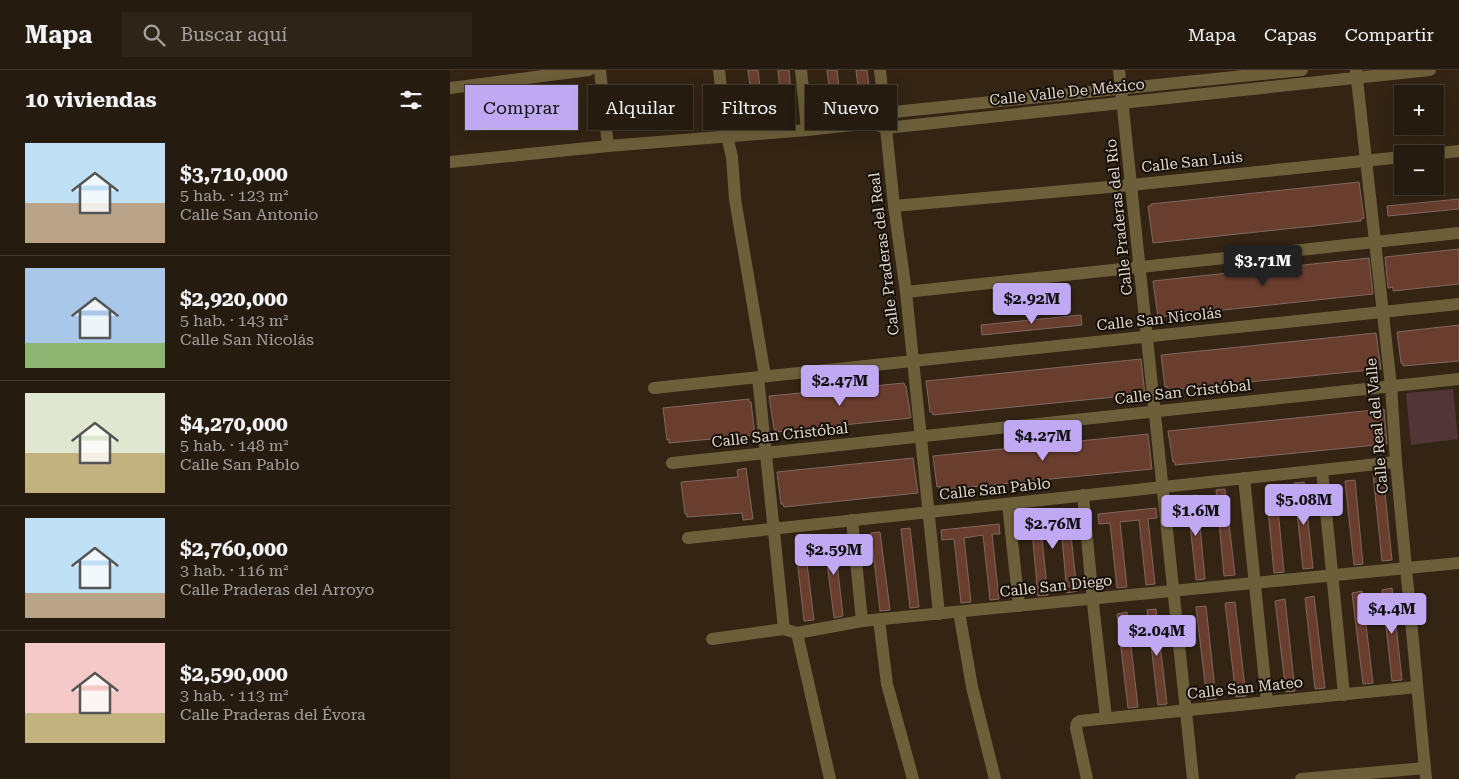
<!DOCTYPE html>
<html lang="es">
<head>
<meta charset="utf-8">
<style>
  :root { --surface:#261b0f; --page:#2e2418; --text:#f1f3f6; --muted:#a4a19e; --line:#42392f; --accent:#c1a8f3 }
  body { margin:0; font-family:"Roboto Serif",serif; background:var(--page); color:var(--text); height:100vh; display:flex; flex-direction:column; font-size:19px; white-space:nowrap }
  * { box-sizing:border-box; margin:0 }
  p { font-size:16px; color:var(--muted) }
  .icon { flex:none; width:28px; height:28px; fill:none; stroke:currentColor; stroke-width:2; stroke-linecap:round; stroke-linejoin:round }
  .map { position:relative; flex:1; overflow:hidden }
  .panel { display:flex; flex-direction:column; background:var(--surface); width:450px }
  .panel>* { flex:none }
  .hud { position:absolute; left:15px; top:15px; width:475px; height:45px; display:flex; gap:10px }
  .controls { position:absolute; left:944px; top:15px; display:grid; gap:10px }
  .controls a { display:grid; place-items:center; width:50px; height:50px; border-radius:0px; background:var(--surface); box-shadow:0 5px 20px #0002,0 0 0 1px var(--line); font-size:25px }
  .price { position:absolute; translate:-50% -42px; padding:0 11px; border-radius:5px; background:var(--accent); color:#111; font-size:16px; line-height:32px; filter:drop-shadow(0 1px 2px #0008) }
  .price::after { content:''; position:absolute; left:50%; top:30px; width:15px; height:11px; margin-left:-8px; background:inherit; clip-path:polygon(0 0,100% 0,50% 100%) }
  .price.selected { background:#222; color:#fff }
  ul { padding:0; list-style:none }
  li { display:flex; align-items:center; gap:15px; height:125px; padding:0 25px }
  li+li { border-top:1px solid var(--line) }
  li span { display:grid; place-items:center; flex:none; width:140px; height:100px; border-radius:0px; color:#555 }
  li>.icon { margin-inline-start:auto }
  span .icon { width:60px; height:60px; fill:#fffc; stroke-width:1 }
  li b { font-size:21px }
  h2 { display:flex; justify-content:space-between; align-items:center; height:60px; padding:0 25px; font-size:21px }
  .chip { padding:0 18px; border-radius:0px; background:var(--surface); box-shadow:0 5px 20px #0002,0 0 0 1px var(--line); font-size:18px; line-height:45px }
  .chip.selected { background:var(--accent); color:#111 }
  header { display:flex; align-items:center; gap:30px; box-sizing:border-box; height:70px; padding:0 25px; background:var(--surface); border-bottom:1px solid var(--line) }
  header strong { font-size:24px }
  nav { display:flex; gap:28px; margin-inline-start:auto; font-size:18px }
  .search { width:350px; height:45px; background:var(--page); display:flex; align-items:center; gap:12px; box-sizing:border-box; padding:0 18px; border-radius:0px; color:var(--muted); font-size:19px }
  main { display:flex; flex:1; min-height:0 }
  .map>svg:first-child { display:block }
  .green { fill:#513537 }
  .building { fill:#693e2f; stroke:#816860 }
  .lines { fill:none; stroke-linecap:round; stroke-linejoin:round }
  .minor { stroke:#6d5f3a; stroke-width:12 }
  .labels { text-anchor:middle; dominant-baseline:central; stroke-width:4; stroke-linejoin:round; paint-order:stroke }
  .street-label { font-size:15px; fill:#e0d6cc; stroke:#150f08 }
</style>
</head>
<body>
<header>
<strong>Mapa</strong>
<div class="search"><svg class="icon" aria-label="search" viewBox="0 0 24 24"><circle cx="10" cy="10" r="6"/><path d="M15 15l6 6"/></svg>Buscar aquí</div>
<nav><a>Mapa</a><a>Capas</a><a>Compartir</a></nav>
</header>
<main>
<section class="panel">
<h2>10 viviendas<svg class="icon" aria-label="filters" viewBox="0 0 24 24"><path d="M4 7h16M4 17h16"/><circle cx="9" cy="7" r="2"/><circle cx="15" cy="17" r="2"/></svg></h2>
<ul>
<li><span style="background:linear-gradient(#bfe0f5 60%,#b9a48a 0)"><svg class="icon" aria-label="home" viewBox="0 0 24 24"><path d="M3 11l9-7 9 7M6 9v11h12V9"/></svg></span><div><b>$3,710,000</b><p>5 hab. · 123 m²</p><p>Calle San Antonio</p></div></li>
<li><span style="background:linear-gradient(#a9c7e8 75%,#8fb573 0)"><svg class="icon" aria-label="home" viewBox="0 0 24 24"><path d="M3 11l9-7 9 7M6 9v11h12V9"/></svg></span><div><b>$2,920,000</b><p>5 hab. · 143 m²</p><p>Calle San Nicolás</p></div></li>
<li><span style="background:linear-gradient(#dfe7d0 60%,#c2b280 0)"><svg class="icon" aria-label="home" viewBox="0 0 24 24"><path d="M3 11l9-7 9 7M6 9v11h12V9"/></svg></span><div><b>$4,270,000</b><p>5 hab. · 148 m²</p><p>Calle San Pablo</p></div></li>
<li><span style="background:linear-gradient(#bfe0f5 75%,#b9a48a 0)"><svg class="icon" aria-label="home" viewBox="0 0 24 24"><path d="M3 11l9-7 9 7M6 9v11h12V9"/></svg></span><div><b>$2,760,000</b><p>3 hab. · 116 m²</p><p>Calle Praderas del Arroyo</p></div></li>
<li><span style="background:linear-gradient(#f6c9c9 70%,#c2b280 0)"><svg class="icon" aria-label="home" viewBox="0 0 24 24"><path d="M3 11l9-7 9 7M6 9v11h12V9"/></svg></span><div><b>$2,590,000</b><p>3 hab. · 113 m²</p><p>Calle Praderas del Évora</p></div></li>
</ul>
</section>
<div class="map">
<svg width="1009" height="709" viewBox="0 0 1009 709">
  <rect width="100%" height="100%" fill="#332414"/>
  <polygon class="green" points="1003,319 1008,369 961,375 956,323"/>
  <g class="building">
    <polygon points="298,0 308,0 312,35 331,33 328,0 339,0 343,42 304,47"/>
    <polygon points="377,0 387,0 390,27 409,25 406,0 417,0 420,24 424,23 425,34 382,39"/>
    <polygon points="909,112 914,148 911,149 911,151 703,173 698,136 701,136 701,134"/>
    <polygon points="1009,129 1009,139 938,146 937,136"/>
    <polygon points="1009,179 1009,214 943,221 943,217 938,218 935,187"/>
    <polygon points="919,188 923,224 708,247 703,211"/>
    <polygon points="631,245 632,255 532,265 531,255"/>
    <polygon points="1009,255 1009,291 953,296 953,293 951,293 947,262"/>
    <polygon points="926,263 931,299 718,320 717,316 715,317 711,285"/>
    <polygon points="691,289 695,324 483,345 482,342 480,342 476,311"/>
    <polygon points="454,313 455,316 456,316 461,348 326,362 325,359 324,359 319,326"/>
    <polygon points="299,329 299,332 301,332 305,365 219,373 219,369 217,370 213,338"/>
    <polygon points="934,339 937,374 725,395 725,392 723,392 718,361"/>
    <polygon points="698,364 702,399 490,420 490,416 487,417 483,386"/>
    <polygon points="463,388 468,423 334,437 333,434 331,434 327,402"/>
    <polygon points="296,398 303,449 293,450 292,443 237,447 237,444 235,444 231,412 288,407 287,400"/>
    <polygon points="923,404 933,404 942,490 932,491"/>
    <polygon points="905,410 913,494 904,495 895,411"/>
    <polygon points="854,412 863,498 853,499 844,413"/>
    <polygon points="826,418 834,502 824,503 816,419"/>
    <polygon points="775,419 785,505 774,506 766,420"/>
    <polygon points="747,425 755,509 746,510 737,426"/>
    <polygon points="706,438 707,448 698,449 705,514 696,515 689,450 670,452 677,517 667,518 660,453 649,454 648,444"/>
    <polygon points="627,446 628,456 620,456 627,521 617,523 611,457 591,460 598,525 588,526 582,461 571,462 570,452"/>
    <polygon points="549,454 550,464 542,464 549,529 540,530 533,465 514,468 521,532 511,533 504,469 492,470 491,460"/>
    <polygon points="460,458 469,537 460,538 451,459"/>
    <polygon points="430,462 440,540 430,541 421,463"/>
    <polygon points="384,466 393,546 384,548 374,468"/>
    <polygon points="354,470 364,550 354,551 345,471"/>
    <polygon points="942,518 952,610 942,611 932,520"/>
    <polygon points="912,521 923,613 913,614 902,523"/>
    <polygon points="864,526 875,618 865,619 855,528"/>
    <polygon points="835,529 845,621 836,622 825,531"/>
    <polygon points="785,532 796,626 786,627 775,533"/>
    <polygon points="756,536 766,629 757,630 746,537"/>
    <polygon points="706,539 717,634 708,635 697,540"/>
    <polygon points="677,542 688,637 678,638 667,544"/>
  </g>
  <g class="lines">
    <g class="minor">
      <polyline points="150,0 158,76"/>
      <polyline points="269,0 277,66 282,87 285,129 315,306"/>
      <polyline points="351,0 357,60"/>
      <polyline points="430,0 444,136 456,222 489,544"/>
      <polyline points="669,0 743,709"/>
      <polyline points="906,0 941,316 946,392 976,709"/>
      <polyline points="0,18 139,0"/>
      <polyline points="434,43 852,0"/>
      <polyline points="421,53 436,58 980,0"/>
      <polyline points="982,84 1009,81"/>
      <polyline points="0,92 158,76 357,60 421,53 426,49"/>
      <polyline points="444,136 681,115 952,87"/>
      <polyline points="456,222 1009,163"/>
      <polyline points="308,307 334,559"/>
      <polyline points="204,318 1009,234"/>
      <polyline points="222,393 1009,309"/>
      <polyline points="872,400 894,625"/>
      <polyline points="794,408 817,632"/>
      <polyline points="633,425 644,543 656,648"/>
      <polyline points="558,434 569,536"/>
      <polyline points="402,450 412,551"/>
      <polyline points="238,468 946,392"/>
      <polyline points="509,542 522,617 545,709"/>
      <polyline points="429,550 437,614 463,709"/>
      <polyline points="347,563 380,709"/>
      <polyline points="262,569 334,559 347,563 412,551 1009,493"/>
      <polyline points="637,709 626,658 627,653 630,651 967,617"/>
      <polyline points="851,709 975,698"/>
    </g>
  </g>
  <g class="labels">
    <g class="street-label">
      <text transform="translate(617 22) rotate(-6)">Calle Valle De México</text>
      <text transform="translate(742 92) rotate(-6)">Calle San Luis</text>
      <text transform="translate(669 147) rotate(-96)">Calle Praderas del Río</text>
      <text transform="translate(434 184) rotate(-97)">Calle Praderas del Real</text>
      <text transform="translate(709 249) rotate(-6)">Calle San Nicolás</text>
      <text transform="translate(733 322) rotate(-6)">Calle San Cristóbal</text>
      <text transform="translate(927 356) rotate(-95)">Calle Real del Valle</text>
      <text transform="translate(330 365) rotate(-6)">Calle San Cristóbal</text>
      <text transform="translate(545 419) rotate(-6)">Calle San Pablo</text>
      <text transform="translate(606 516) rotate(-6)">Calle San Diego</text>
      <text transform="translate(795 618) rotate(-6)">Calle San Mateo</text>
    </g>
  </g>
</svg>
<div class="controls">
<a>+</a>
<a>−</a>
</div>
<b class="price selected" style="left:813px;top:217px">$3.71M</b>
<b class="price" style="left:582px;top:255px">$2.92M</b>
<b class="price" style="left:390px;top:337px">$2.47M</b>
<b class="price" style="left:593px;top:392px">$4.27M</b>
<b class="price" style="left:854px;top:456px">$5.08M</b>
<b class="price" style="left:746px;top:467px">$1.6M</b>
<b class="price" style="left:603px;top:480px">$2.76M</b>
<b class="price" style="left:384px;top:506px">$2.59M</b>
<b class="price" style="left:942px;top:565px">$4.4M</b>
<b class="price" style="left:707px;top:587px">$2.04M</b>
<div class="hud">
<a class="chip selected">Comprar</a>
<a class="chip">Alquilar</a>
<a class="chip">Filtros</a>
<a class="chip">Nuevo</a>
</div>
</div>
</main>
</body>
</html>
